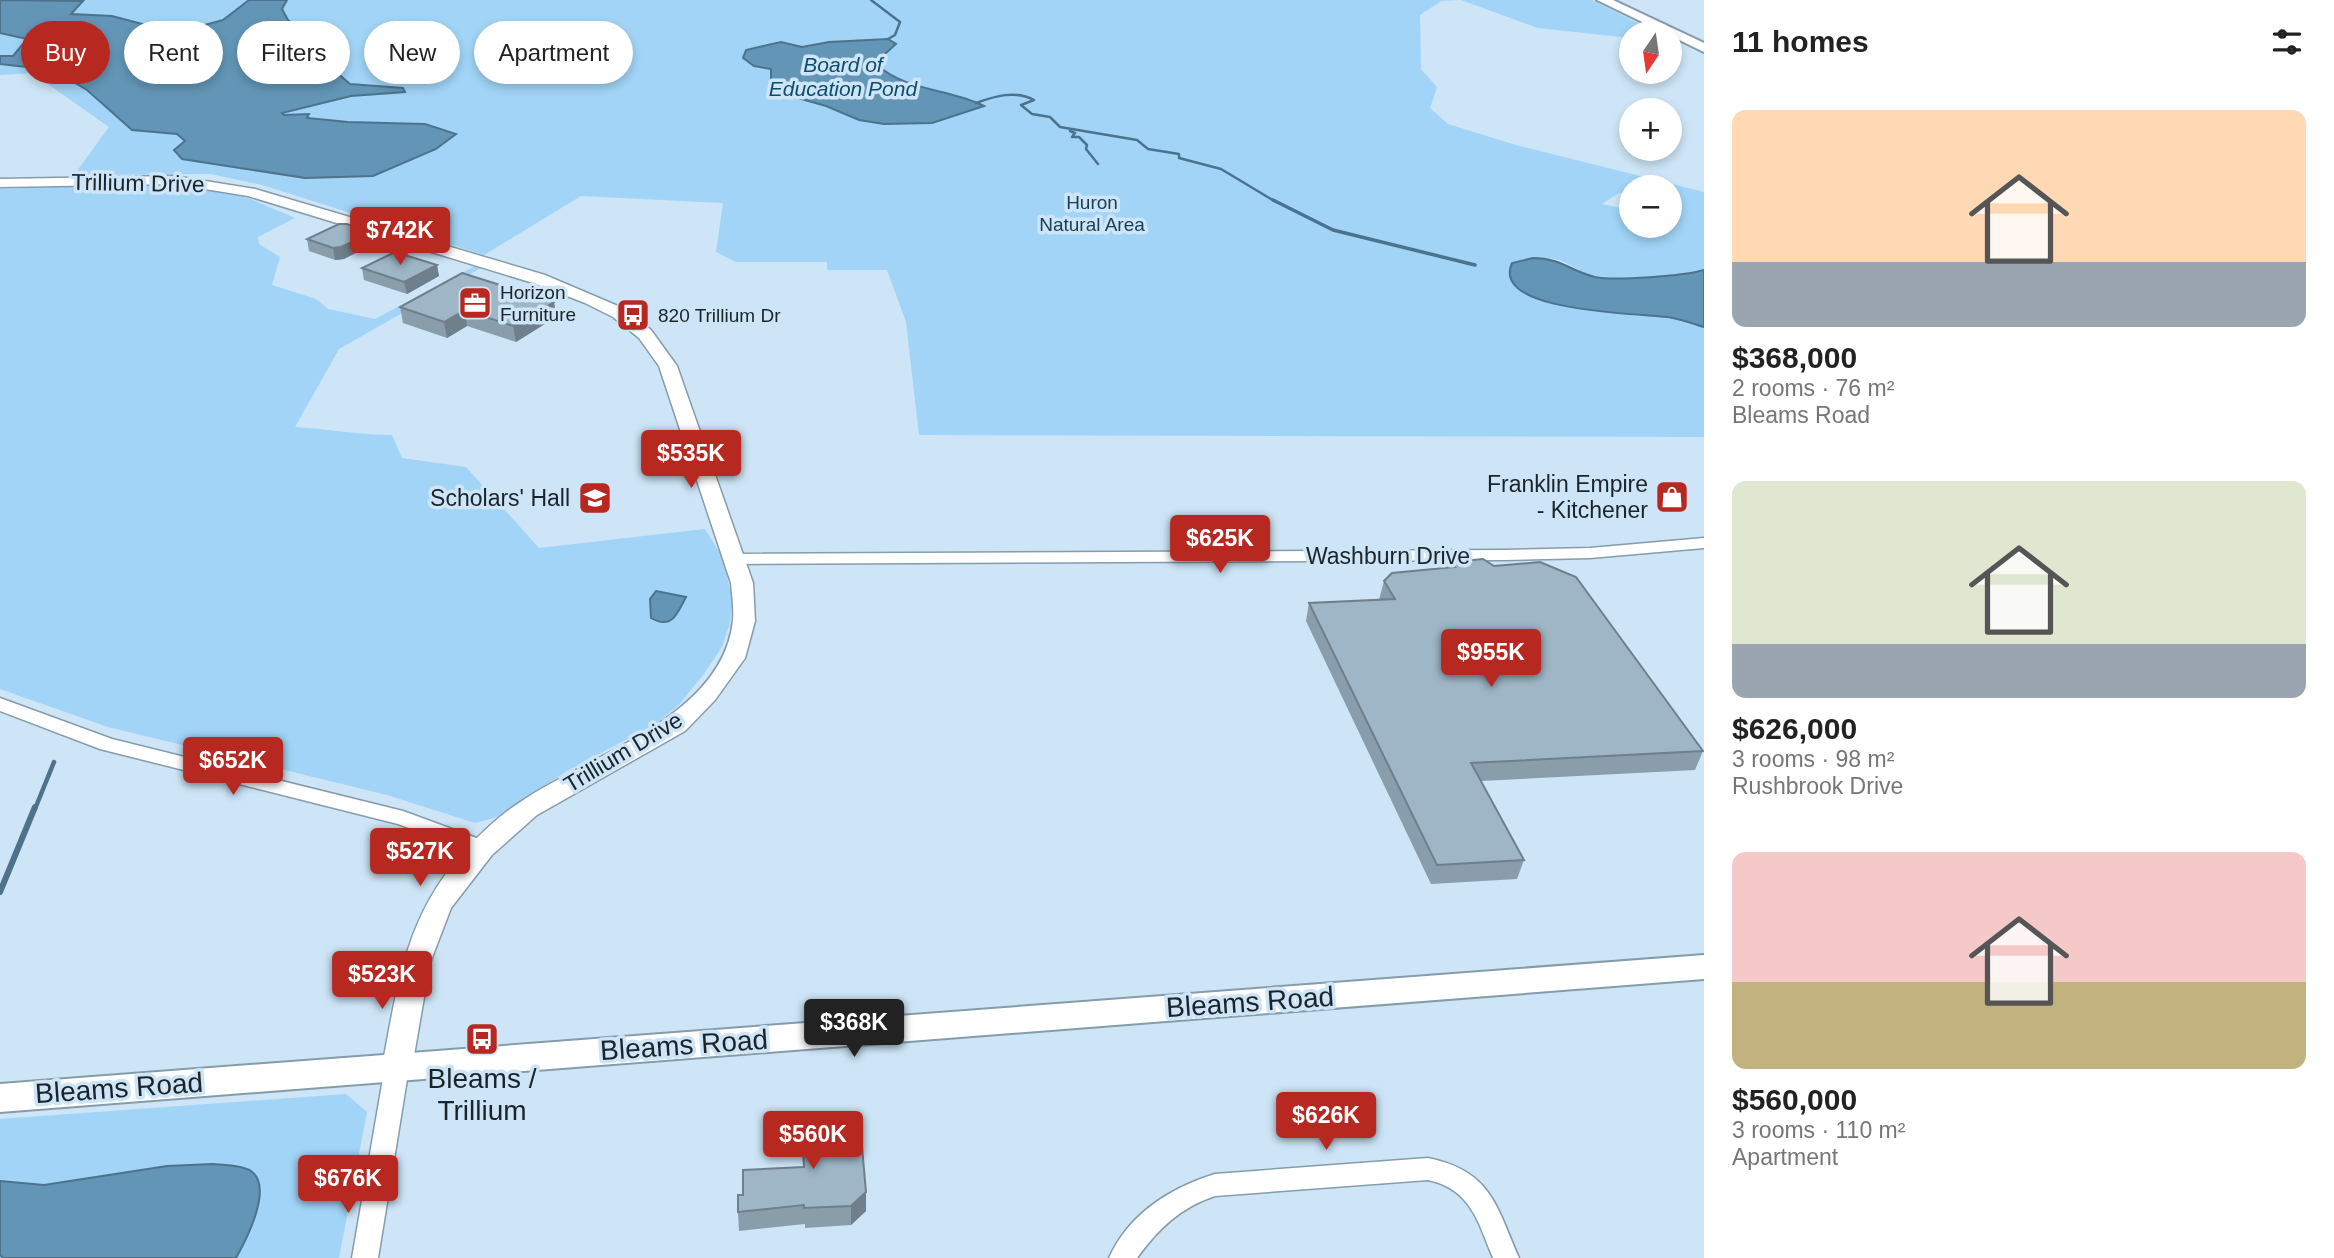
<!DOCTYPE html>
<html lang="en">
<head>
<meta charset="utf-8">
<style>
  :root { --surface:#fff; --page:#f2f2f2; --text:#222; --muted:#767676; --accent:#b72820 }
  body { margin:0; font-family:Arial,sans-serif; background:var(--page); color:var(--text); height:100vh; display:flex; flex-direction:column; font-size:26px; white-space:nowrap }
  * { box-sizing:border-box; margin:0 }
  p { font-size:23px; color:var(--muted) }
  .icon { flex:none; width:38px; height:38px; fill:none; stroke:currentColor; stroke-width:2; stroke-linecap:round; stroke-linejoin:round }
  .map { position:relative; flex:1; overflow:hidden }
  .drawer { display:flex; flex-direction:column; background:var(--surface); width:630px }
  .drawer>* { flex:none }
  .hud { position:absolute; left:21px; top:21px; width:665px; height:63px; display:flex; gap:14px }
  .needle { width:46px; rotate:193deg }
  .fabs { position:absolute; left:1619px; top:21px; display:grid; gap:14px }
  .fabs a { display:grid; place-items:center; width:63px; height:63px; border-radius:50%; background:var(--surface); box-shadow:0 4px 10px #0003; font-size:35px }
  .price { position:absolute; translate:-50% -60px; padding:0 16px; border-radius:7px; background:var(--accent); color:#fff; font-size:23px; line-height:46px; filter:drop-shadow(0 2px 4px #0008) }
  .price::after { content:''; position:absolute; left:50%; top:42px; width:21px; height:16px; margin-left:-10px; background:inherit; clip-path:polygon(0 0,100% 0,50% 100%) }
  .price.selected { background:#222; color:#fff }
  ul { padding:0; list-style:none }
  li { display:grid; align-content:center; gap:14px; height:371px; padding:0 28px }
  li span { display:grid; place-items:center; height:217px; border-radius:14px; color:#555 }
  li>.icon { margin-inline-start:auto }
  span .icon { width:126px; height:126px; fill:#fffc; stroke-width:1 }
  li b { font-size:30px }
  h2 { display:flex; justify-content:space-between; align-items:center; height:84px; padding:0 28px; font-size:30px }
  .pill { padding:0 24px; border-radius:32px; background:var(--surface); box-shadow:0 4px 10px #0003; font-size:24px; line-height:63px }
  .pill.selected { background:var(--accent); color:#fff }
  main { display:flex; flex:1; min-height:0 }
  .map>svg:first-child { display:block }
  .green { fill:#a1d4f6; fill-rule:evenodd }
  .water { fill:#6295b6; stroke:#4d738c; stroke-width:2 }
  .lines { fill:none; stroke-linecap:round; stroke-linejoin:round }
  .stream-far3 { stroke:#4d738c; stroke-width:2.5 }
  .stream-far2 { stroke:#4d738c; stroke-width:3.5 }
  .stream-far1 { stroke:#4d738c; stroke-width:4.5 }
  .stream { stroke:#4d738c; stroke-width:6 }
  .minor-casing { stroke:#859cab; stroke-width:3 }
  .tertiary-casing { stroke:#859cab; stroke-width:3 }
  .secondary-casing { stroke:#859cab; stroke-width:4 }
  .minor { fill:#fff; fill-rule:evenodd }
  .tertiary { fill:#fff; fill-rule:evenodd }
  .secondary { fill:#fff; fill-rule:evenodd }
  .wall { fill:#899daa }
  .shaded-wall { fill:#6f7f8b }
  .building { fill:#9fb6c6; stroke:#6f7f8b; stroke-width:2 }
  .labels { text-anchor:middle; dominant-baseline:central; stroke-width:7; stroke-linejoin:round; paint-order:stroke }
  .far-park-label { font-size:19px; fill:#163f57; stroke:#cde5f6 }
  .far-poi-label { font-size:19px; fill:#1b242a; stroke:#cde5f6; text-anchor:start }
  .far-water-label { font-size:21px; font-style:italic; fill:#0c4d6f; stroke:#cde5f6 }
  .street-label { font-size:23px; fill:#1b242a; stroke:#cde5f6 }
  .poi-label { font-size:23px; fill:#1b242a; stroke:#cde5f6; text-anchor:end }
  .near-street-label { font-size:28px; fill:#1b242a; stroke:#cde5f6 }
  .near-poi-label { font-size:28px; fill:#1b242a; stroke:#cde5f6 }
</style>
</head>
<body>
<main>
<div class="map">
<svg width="1704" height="1258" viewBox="0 0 1704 1258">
  <rect width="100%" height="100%" fill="#cde5f6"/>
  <g class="green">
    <path d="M0 0H1592L1657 33H1631V38L1538 28 1461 0 1441 1 1420 15 1421 69 1437 87 1430 108 1448 124 1516 145 1704 192V270C1684 276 1616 281 1596 277 1583 274 1573 266 1562 261 1550 257 1536 258 1524 259L1634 316 1673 318 1704 325V437L919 435 906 322 887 270H827V262H736L716 252 723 203 581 196 484 255 262 185 211 174 74 175 109 127 32 73 0 75ZM1631 187H1670V226H1631V210L1602 204 1619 193 1631 195Z"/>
    <path d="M141 184 206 190 248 198 295 218 258 237 259 244 280 257 272 285 316 299 328 309 375 319 475 266 481 268 339 349 295 427C328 429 359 435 392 435L402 458 466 467 539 548 705 529 723 558 732 600 730 623 722 647 703 675 678 706 652 726 565 772 497 817 475 823 387 795 108 727 0 689V189Z"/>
    <polygon points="346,1094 367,1112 339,1258 0,1258 0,1119"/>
  </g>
  <g class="water">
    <polygon points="0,0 83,1 71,14 112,16 161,29 186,30 223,20 249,0 287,0 282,9 288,20 305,34 317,55 350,84 403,88 405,92 351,96 282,113 284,115 309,114 307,118 348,122 425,124 456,134 436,149 373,176 305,178 182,159 174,150 185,141 177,134 132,130 87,90 53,70 0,64 0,56 13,56 27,39 0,33"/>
    <path d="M888 39 896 44 875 63C905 92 949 88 984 106L932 123 884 124 859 120 826 106 777 92 771 85V69L754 66 743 58 746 50 781 42 802 47 829 42Z"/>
    <path d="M1533 258C1561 258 1570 271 1595 277 1615 281 1684 276 1704 270V327C1694 324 1683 320 1673 318 1647 313 1489 314 1512 263Z"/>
    <path d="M656 591 686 597C677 614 672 630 651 618L650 599Z"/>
    <path d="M213 1164C224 1165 243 1165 251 1171 274 1187 246 1240 236 1258H3L0 1255V1181L44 1185 167 1166Z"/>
  </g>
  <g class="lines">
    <g class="stream-far3">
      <polyline points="871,0 900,22 895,35 888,39"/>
      <path d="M976 103C995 96 1015 90 1034 100L1021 105 1032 114 1050 117 1060 127 1137 140 1148 149 1179 154V158L1221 169 1276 202"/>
      <polyline points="1070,131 1075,133 1072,137 1079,137 1087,145 1086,149 1098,164"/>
    </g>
    <polyline class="stream-far2" points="1273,200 1333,230 1475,265"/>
    <polyline class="stream-far1" points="35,809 54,762"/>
    <polyline class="stream" points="0,892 35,807"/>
    <defs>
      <g id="minor">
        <polygon points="1704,538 1704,548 1590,558 1505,560 736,564 728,559 736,554 1505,550 1590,548"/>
        <polygon points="0,698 112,739 403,811 490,843 493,848 490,853 483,855 398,824 100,749 0,711"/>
        <polygon points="397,1057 405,1060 409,1067 378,1258 352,1258 385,1067 389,1060"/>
        <path d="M1428 1158C1491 1171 1496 1205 1519 1258H1493C1478 1222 1471 1189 1428 1180L1215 1196C1181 1207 1158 1229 1137 1258H1109C1129 1214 1170 1188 1215 1174Z"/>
      </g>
      <path id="tertiary" d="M174 176 255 189 545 275 625 309 651 330 677 366 753 583 755 621 745 658 715 700 685 731 537 815 492 855 451 908 430 963 412 1067 408 1076 397 1080 386 1076 382 1067C399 978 407 908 474 841 487 828 503 813 519 803 587 755 723 719 733 620 734 608 732 595 731 583L659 366 639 338 613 317 585 303 533 283 248 196 174 184 0 187V179Z"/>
      <g id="secondary">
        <polygon points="1597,0 1613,0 1704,43 1704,52"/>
        <polygon points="1704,955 1704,979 0,1112 0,1084"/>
      </g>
    </defs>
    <use href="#minor" class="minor-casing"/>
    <use href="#tertiary" class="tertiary-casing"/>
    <use href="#secondary" class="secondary-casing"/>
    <use href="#minor" class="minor"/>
    <use href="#tertiary" class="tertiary"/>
    <use href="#secondary" class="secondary"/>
  </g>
  <g class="wall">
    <polygon points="368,231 371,245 344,259 335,260 309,251 307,239"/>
    <polygon points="437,265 439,276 407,294 364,280 362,268"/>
    <polygon points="554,302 556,317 516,342 467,326 447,338 403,323 400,307"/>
    <polygon points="1451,562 1703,751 1695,770 1481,781 1524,860 1517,879 1431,884 1306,621 1309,603 1379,600 1384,581 1449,568"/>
    <polygon points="849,1125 866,1192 866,1211 851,1225 805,1228 805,1224 739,1231 738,1212 743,1195 803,1167 811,1127"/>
  </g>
  <g class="shaded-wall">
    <polygon points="368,231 371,245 344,259 335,260 333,248"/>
    <polygon points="437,265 439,276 407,294 404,282"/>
    <polygon points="554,302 556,317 516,342 513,326"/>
    <polygon points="465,310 467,326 447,338 444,322"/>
    <polygon points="866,1192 866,1211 851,1225 851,1206"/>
  </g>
  <g class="building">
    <polygon points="339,224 347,224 368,231 365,233 369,234 341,247 333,248 307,239"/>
    <polygon points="395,252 437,265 404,282 362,268"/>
    <polygon points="462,273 554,302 513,326 465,310 444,322 400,307"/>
    <polygon points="1483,559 1494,566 1540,562 1576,577 1703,751 1471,763 1524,860 1437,865 1309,603 1395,599 1384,581 1392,573 1455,567 1451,562"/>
    <polygon points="848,1112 849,1125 860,1124 866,1192 851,1206 804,1208 804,1205 738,1212 738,1195 743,1195 743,1170 804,1167 802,1127 812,1127 811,1115"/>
  </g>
  <defs>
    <symbol id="office-square" viewBox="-11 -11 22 22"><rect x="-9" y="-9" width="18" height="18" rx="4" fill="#b72820" stroke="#cde5f6"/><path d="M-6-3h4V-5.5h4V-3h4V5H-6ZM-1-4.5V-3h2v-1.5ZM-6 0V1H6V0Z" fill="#fff"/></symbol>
    <symbol id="bus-square" viewBox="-11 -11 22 22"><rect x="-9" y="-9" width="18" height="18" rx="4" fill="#b72820" stroke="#cde5f6"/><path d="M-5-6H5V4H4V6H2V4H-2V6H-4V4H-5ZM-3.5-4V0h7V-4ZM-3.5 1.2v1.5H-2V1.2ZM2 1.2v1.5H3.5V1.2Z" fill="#fff"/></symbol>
    <symbol id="shop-square" viewBox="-11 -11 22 22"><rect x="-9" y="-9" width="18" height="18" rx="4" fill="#b72820" stroke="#cde5f6"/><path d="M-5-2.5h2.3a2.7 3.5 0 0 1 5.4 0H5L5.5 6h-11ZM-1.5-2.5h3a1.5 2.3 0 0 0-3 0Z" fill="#fff"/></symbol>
    <symbol id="school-square" viewBox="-11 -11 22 22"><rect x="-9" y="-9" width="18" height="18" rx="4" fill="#b72820" stroke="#cde5f6"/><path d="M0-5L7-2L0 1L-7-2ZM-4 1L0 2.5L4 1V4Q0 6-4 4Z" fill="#fff"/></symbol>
  </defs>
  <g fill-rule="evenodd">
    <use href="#office-square" x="456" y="284" width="38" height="38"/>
    <use href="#bus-square" x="614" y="296" width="38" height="38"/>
    <use href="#shop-square" x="1653" y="478" width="38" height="38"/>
    <use href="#school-square" x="576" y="479" width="38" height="38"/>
    <use href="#bus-square" x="463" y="1020" width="38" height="38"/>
  </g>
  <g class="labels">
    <g class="far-park-label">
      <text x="1092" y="202">Huron<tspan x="1092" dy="22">Natural Area</tspan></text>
    </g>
    <g class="far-poi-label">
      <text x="500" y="292">Horizon<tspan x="500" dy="22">Furniture</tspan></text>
      <text x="658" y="315">820 Trillium Dr</text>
    </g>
    <g class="far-water-label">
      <text x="843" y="64">Board of<tspan x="843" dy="24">Education Pond</tspan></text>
    </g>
    <g class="street-label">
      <text transform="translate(138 183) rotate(1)">Trillium Drive</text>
      <text x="1388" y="556">Washburn Drive</text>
      <text transform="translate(623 752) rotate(-31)">Trillium Drive</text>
    </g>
    <g class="poi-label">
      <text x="1648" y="484">Franklin Empire<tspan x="1648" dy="26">- Kitchener</tspan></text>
      <text x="570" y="498">Scholars' Hall</text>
    </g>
    <g class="near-street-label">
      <text transform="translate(1250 1002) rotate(-4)">Bleams Road</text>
      <text transform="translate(684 1045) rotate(-4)">Bleams Road</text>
      <text transform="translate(119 1088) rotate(-4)">Bleams Road</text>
    </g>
    <g class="near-poi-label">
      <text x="482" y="1078">Bleams /<tspan x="482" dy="32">Trillium</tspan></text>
    </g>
  </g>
</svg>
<div class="fabs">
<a><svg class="needle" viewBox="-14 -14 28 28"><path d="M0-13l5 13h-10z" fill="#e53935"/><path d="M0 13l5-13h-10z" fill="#767676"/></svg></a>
<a>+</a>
<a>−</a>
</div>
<b class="price" style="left:400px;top:267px">$742K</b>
<b class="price" style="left:691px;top:490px">$535K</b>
<b class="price" style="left:1220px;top:575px">$625K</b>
<b class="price" style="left:1491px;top:689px">$955K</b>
<b class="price" style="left:233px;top:797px">$652K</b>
<b class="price" style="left:420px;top:888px">$527K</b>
<b class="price" style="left:382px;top:1011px">$523K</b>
<b class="price selected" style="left:854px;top:1059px">$368K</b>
<b class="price" style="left:1326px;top:1152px">$626K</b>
<b class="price" style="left:813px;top:1171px">$560K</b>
<b class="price" style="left:348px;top:1215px">$676K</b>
<div class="hud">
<a class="pill selected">Buy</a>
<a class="pill">Rent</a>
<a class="pill">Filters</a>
<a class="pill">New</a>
<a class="pill">Apartment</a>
</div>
</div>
<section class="drawer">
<h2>11 homes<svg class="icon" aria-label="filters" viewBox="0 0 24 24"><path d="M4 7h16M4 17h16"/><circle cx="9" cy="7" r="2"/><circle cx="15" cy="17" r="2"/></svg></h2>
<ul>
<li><span style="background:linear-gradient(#ffd9b3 70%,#9aa5b1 0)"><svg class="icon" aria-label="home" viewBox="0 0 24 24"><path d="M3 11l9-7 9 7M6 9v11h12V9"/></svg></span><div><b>$368,000</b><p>2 rooms · 76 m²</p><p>Bleams Road</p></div></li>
<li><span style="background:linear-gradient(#dfe7d0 75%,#9aa5b1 0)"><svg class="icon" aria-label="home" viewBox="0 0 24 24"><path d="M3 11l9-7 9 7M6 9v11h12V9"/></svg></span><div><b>$626,000</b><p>3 rooms · 98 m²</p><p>Rushbrook Drive</p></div></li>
<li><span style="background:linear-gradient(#f6c9c9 60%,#c2b280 0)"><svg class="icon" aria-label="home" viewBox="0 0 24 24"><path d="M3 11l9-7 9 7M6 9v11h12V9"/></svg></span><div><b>$560,000</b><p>3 rooms · 110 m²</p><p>Apartment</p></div></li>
</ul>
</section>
</main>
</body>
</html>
